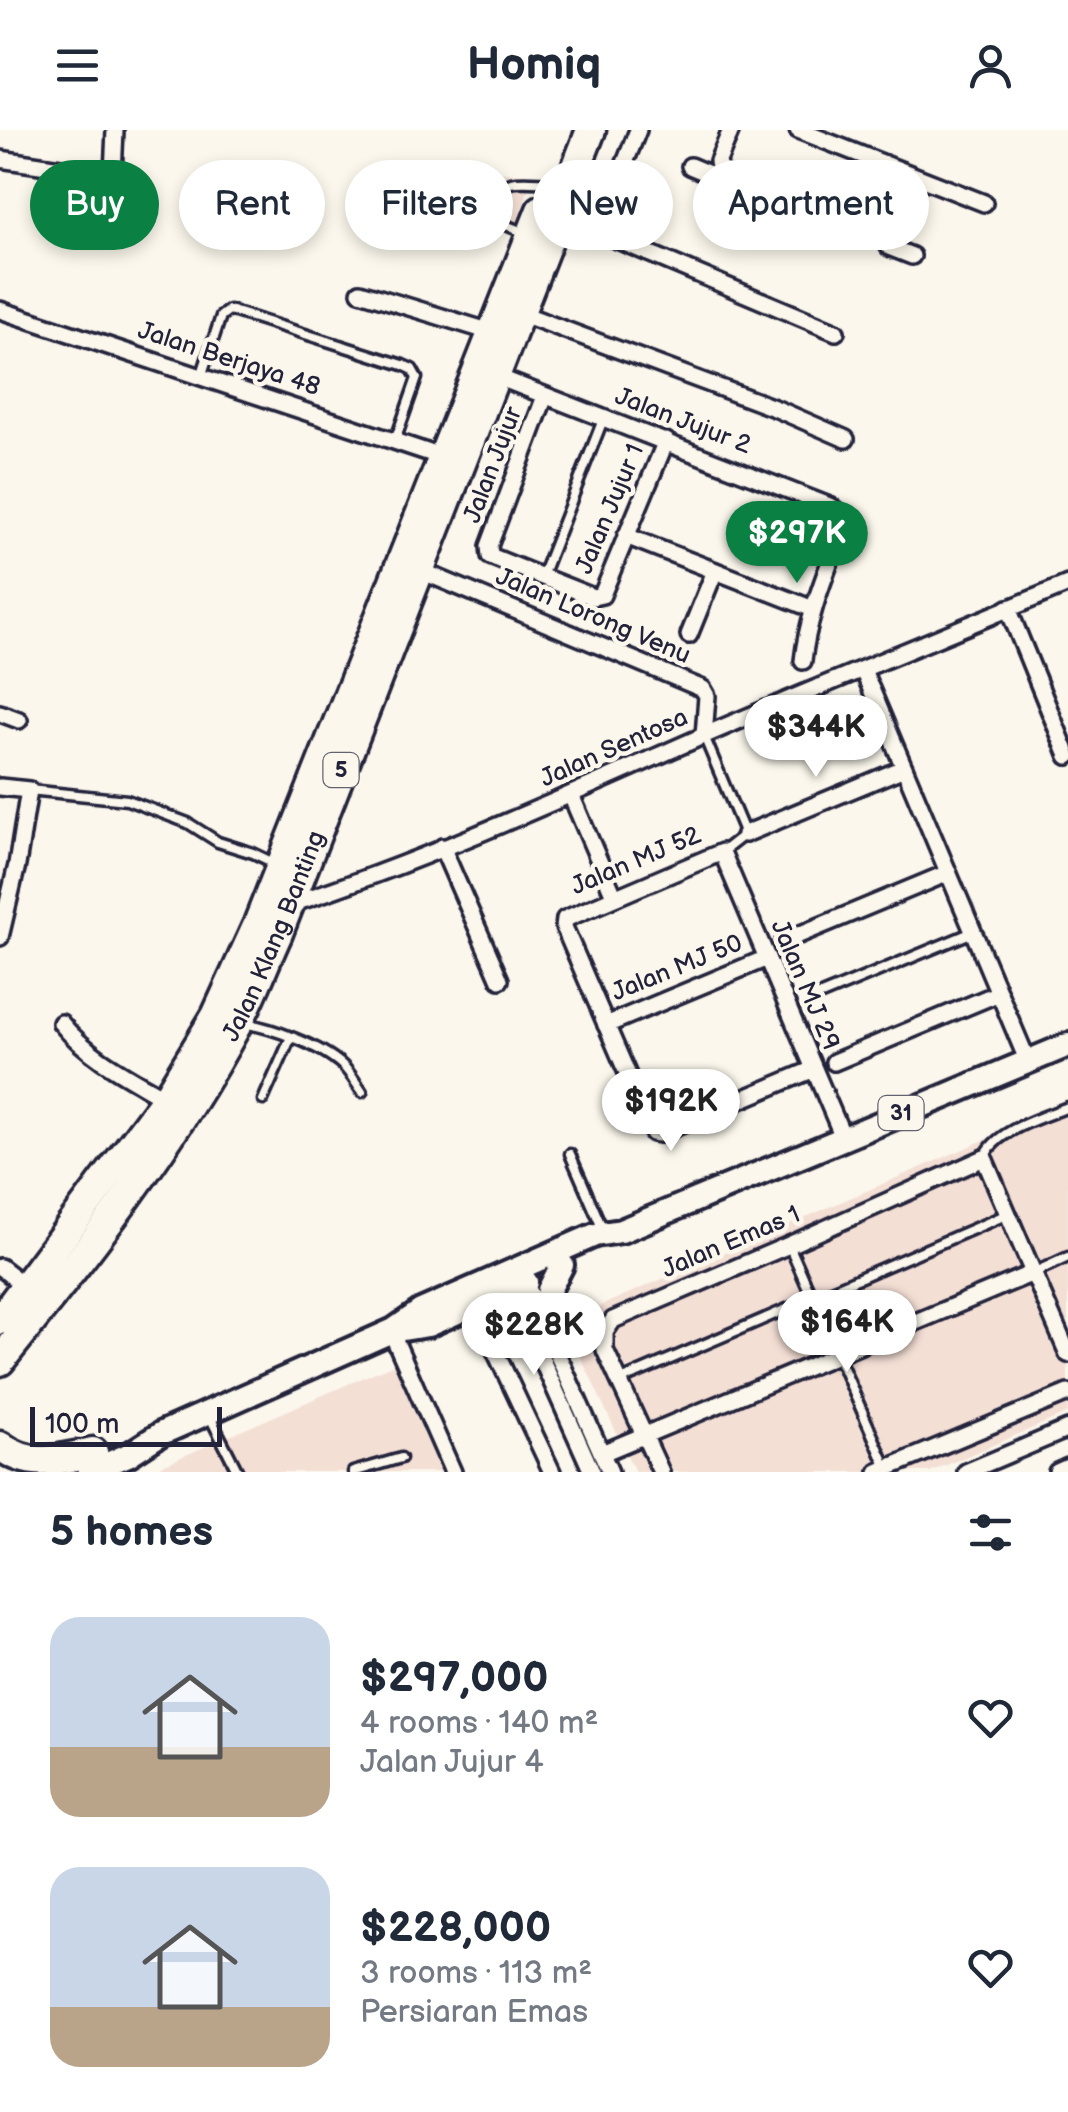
<!DOCTYPE html>
<html lang="en">
<head>
<meta charset="utf-8">
<style>
  :root { --surface:#fff; --page:#f6f6f7; --text:#1f2937; --muted:#747a83; --accent:#0b8043 }
  body { margin:0; font-family:"Balsamiq Sans",sans-serif; background:var(--page); color:var(--text); height:100vh; display:flex; flex-direction:column; font-size:38px; white-space:nowrap }
  * { box-sizing:border-box; margin:0 }
  p { font-size:32px; color:var(--muted) }
  .icon { flex:none; width:55px; height:55px; fill:none; stroke:currentColor; stroke-width:2; stroke-linecap:round; stroke-linejoin:round }
  .map { position:relative; height:1342px; overflow:hidden }
  .sheet { display:flex; flex-direction:column; background:var(--surface); flex:1 }
  .sheet>* { flex:none }
  .hud { position:absolute; left:30px; top:30px; width:1010px; height:90px; display:flex; gap:20px }
  .scale { position:absolute; left:30px; bottom:25px; width:192px; box-sizing:border-box; padding-left:10px; border:5px solid #22223b; border-top:0; font-size:28px; line-height:35px; white-space:nowrap; color:#22223b; -webkit-text-stroke:8px #fbf7ec; paint-order:stroke }
  .price { position:absolute; translate:-50% -85px; padding:0 22px; border-radius:35px; background:#fff; color:#222; font-size:32px; line-height:65px; filter:drop-shadow(0 2px 5px #0008) }
  .price::after { content:''; position:absolute; left:50%; top:60px; width:30px; height:22px; margin-left:-15px; background:inherit; clip-path:polygon(0 0,100% 0,50% 100%) }
  .price.active { background:var(--accent); color:#fff }
  ul { padding:0; list-style:none }
  li { display:flex; align-items:center; gap:30px; height:250px; padding:0 50px }
  li span { display:grid; place-items:center; flex:none; width:280px; height:200px; border-radius:30px; color:#555 }
  li>.icon { margin-inline-start:auto }
  span .icon { width:120px; height:120px; fill:#fffc; stroke-width:1 }
  li b { font-size:42px }
  h2 { display:flex; justify-content:space-between; align-items:center; height:120px; padding:0 50px; font-size:42px }
  .tag { padding:0 35px; border-radius:45px; background:var(--surface); box-shadow:0 5px 15px #0003; font-size:35px; line-height:90px }
  .tag.active { background:var(--accent); color:#fff }
  header { display:flex; justify-content:space-between; align-items:center; height:130px; padding:0 50px; background:var(--surface); font-size:45px; font-weight:800 }
  .map>svg:first-child { display:block }
  .built { fill:#f4dfd5 }
  .lines { fill:none; stroke-linecap:round; stroke-linejoin:round }
  .lane-casing { stroke:#22223b; stroke-width:15 }
  .street-casing { stroke:#22223b; stroke-width:22 }
  .primary-casing { stroke:#22223b; stroke-width:30 }
  .highway-casing { stroke:#22223b; stroke-width:35 }
  .lane { stroke:#fbf7ec; stroke-width:8 }
  .street { stroke:#fbf7ec; stroke-width:15 }
  .primary { stroke:#fbf7ec; stroke-width:22 }
  .highway { stroke:#fbf7ec; stroke-width:28 }
  .labels { text-anchor:middle; dominant-baseline:central; stroke-width:9; stroke-linejoin:round; paint-order:stroke }
  .shield { fill:#fbf7ec; stroke:#636270; stroke-width:2.5 }
  .shield-label { font-size:22px; font-weight:bold; fill:#22223b }
  .street-label { font-size:25px; fill:#22223b; stroke:#fbf7ec }
</style>
</head>
<body>
<header><svg class="icon" aria-label="menu" viewBox="0 0 24 24"><path d="M4 6h16M4 12h16M4 18h16"/></svg>Homiq<svg class="icon" aria-label="person" viewBox="0 0 24 24"><circle cx="12" cy="8" r="4"/><path d="M4 21q1-7 8-7t8 7"/></svg></header>
<div class="map">
<svg width="1068" height="1342" viewBox="0 0 1068 1342">
  <rect width="100%" height="100%" fill="#fbf7ec"/>
  <filter id="ink" filterUnits="userSpaceOnUse"><feTurbulence type="fractalNoise" baseFrequency=".01" numOctaves="2"/><feDisplacementMap in="SourceGraphic" scale="20" xChannelSelector="R" yChannelSelector="G"/><feConvolveMatrix kernelMatrix="1 2 1 2 8 2 1 2 1" color-interpolation-filters="sRGB"/></filter>
  <g filter="url(#ink)">
    <g class="built">
      <polygon points="400,30 533,46 514,102 388,61"/>
      <polygon points="1068,974 1068,1283 930,1342 635,1342 576,1217 602,1175"/>
      <polygon points="394,1234 441,1342 147,1342"/>
    </g>
    <g class="lines">
      <defs>
        <g id="lane">
          <path d="M526 104C519 100 509 97 503 93 490 82 493 58 511 53 523 50 539 53 552 53"/>
          <polyline points="201,247 221,186 229,180 403,235 412,239 417,248 395,311"/>
          <polyline points="542,446 604,287"/>
          <polyline points="704,606 745,704 722,722"/>
          <polyline points="29,660 127,670 188,693 218,712 253,723 276,734"/>
          <polyline points="814,868 973,802"/>
          <path d="M243 893C272 898 320 915 342 935 350 942 356 953 362 962"/>
          <polyline points="263,970 291,907"/>
          <polyline points="570,1024 603,1100"/>
          <path d="M985 1027C994 1001 1043 987 1068 977"/>
          <polyline points="789,1115 887,1338"/>
          <polyline points="1033,1143 1068,1127"/>
          <polyline points="619,1251 1008,1084"/>
          <polyline points="209,1285 238,1342"/>
          <polyline points="353,1342 401,1328"/>
        </g>
        <g id="street">
          <polyline points="731,0 718,31 720,43 883,105 889,99 912,45"/>
          <polyline points="798,0 984,73"/>
          <polyline points="0,29 114,46"/>
          <polyline points="690,36 709,44 720,43"/>
          <polyline points="613,63 638,0"/>
          <polyline points="112,66 115,0"/>
          <polyline points="558,85 836,202"/>
          <polyline points="883,105 889,117 912,126"/>
          <polyline points="360,162 491,202"/>
          <polyline points="0,180 442,327"/>
          <polyline points="520,183 777,279 846,309"/>
          <path d="M495 246 832 377 840 384 844 394C828 439 808 483 803 531"/>
          <polyline points="545,266 489,416 490,426 593,467 602,465 666,311"/>
          <polyline points="626,406 813,479"/>
          <polyline points="419,440 703,559 707,566 704,606"/>
          <polyline points="1008,478 1068,626"/>
          <polyline points="689,505 715,441"/>
          <polyline points="863,540 1028,932"/>
          <polyline points="0,583 19,590"/>
          <polyline points="0,657 29,660 17,735 0,807"/>
          <polyline points="571,665 614,766"/>
          <polyline points="745,704 904,638"/>
          <polyline points="442,717 500,850"/>
          <path d="M288 775C430 729 567 666 703 606 824 554 946 505 1068 454"/>
          <polyline points="784,811 948,743"/>
          <path d="M61 893C89 928 129 947 166 969"/>
          <polyline points="606,895 767,828"/>
          <polyline points="834,932 999,863"/>
          <polyline points="814,939 659,1004 653,1003 564,797 565,789 722,722 843,1007"/>
          <polyline points="0,1137 26,1157"/>
          <polyline points="523,1147 610,1342"/>
          <polyline points="508,1154 592,1342"/>
          <polyline points="474,1176 552,1342"/>
          <polyline points="391,1201 453,1342"/>
          <polyline points="602,1323 1033,1143"/>
          <polyline points="661,1342 605,1220 605,1202 613,1190 789,1115 984,1028 1068,1224"/>
          <polyline points="878,1342 1068,1263"/>
          <polyline points="966,1342 1068,1299"/>
          <polyline points="1057,1342 1068,1337"/>
        </g>
        <g id="primary">
          <polyline points="481,1173 504,1182 526,1195"/>
          <polyline points="545,1196 549,1160 562,1135"/>
          <polyline points="403,1199 428,1195 526,1152"/>
          <polyline points="89,1342 128,1325 162,1303 394,1200 421,1181 595,1105 621,1101 1068,915"/>
        </g>
        <g id="highway">
          <polyline points="0,1190 166,969 216,886 258,794 541,80"/>
          <path id="s1" d="M0 1231C86 1124 172 1015 237 894 253 865 264 833 278 803L591 0"/>
          <path d="M0 1316C32 1339 57 1330 93 1322"/>
        </g>
      </defs>
      <use href="#lane" class="lane-casing"/>
      <use href="#street" class="street-casing"/>
      <use href="#primary" class="primary-casing"/>
      <use href="#highway" class="highway-casing"/>
      <use href="#lane" class="lane"/>
      <use href="#street" class="street"/>
      <use href="#primary" class="primary"/>
      <use href="#highway" class="highway"/>
    </g>
  </g>
  <g class="labels">
    <g class="shield">
      <rect x="323.5" y="623" width="35" height="34" rx="8"/>
      <rect x="878.5" y="966" width="45" height="34" rx="8"/>
    </g>
    <g class="shield-label">
      <text x="341" y="640">5</text>
      <text x="901" y="983">31</text>
    </g>
    <g class="street-label">
      <text transform="translate(229 229) rotate(18)">Jalan Berjaya 48</text>
      <text transform="translate(683 291) rotate(21)">Jalan Jujur 2</text>
      <text transform="translate(493 335) rotate(-69)">Jalan Jujur</text>
      <text transform="translate(610 379) rotate(-67)">Jalan Jujur 1</text>
      <text transform="translate(593 486) rotate(23)">Jalan Lorong Venu</text>
      <text transform="translate(614 618) rotate(-24)">Jalan Sentosa</text>
      <text transform="translate(636 731) rotate(-23)">Jalan MJ 52</text>
      <text stroke="none"><textPath href="#s1" startOffset="508">Jalan Klang Banting</textPath></text>
      <text transform="translate(677 838) rotate(-22)">Jalan MJ 50</text>
      <text transform="translate(805 855) rotate(67)">Jalan MJ 29</text>
      <text transform="translate(731 1112) rotate(-23)">Jalan Emas 1</text>
    </g>
  </g>
</svg>
<div class="scale">100 m</div>
<b class="price active" style="left:797px;top:456px">$297K</b>
<b class="price" style="left:816px;top:650px">$344K</b>
<b class="price" style="left:671px;top:1024px">$192K</b>
<b class="price" style="left:847px;top:1245px">$164K</b>
<b class="price" style="left:534px;top:1248px">$228K</b>
<div class="hud">
<a class="tag active">Buy</a>
<a class="tag">Rent</a>
<a class="tag">Filters</a>
<a class="tag">New</a>
<a class="tag">Apartment</a>
</div>
</div>
<section class="sheet">
<h2>5 homes<svg class="icon" aria-label="filters" viewBox="0 0 24 24"><path d="M4 7h16M4 17h16"/><circle cx="9" cy="7" r="2"/><circle cx="15" cy="17" r="2"/></svg></h2>
<ul>
<li><span style="background:linear-gradient(#c9d6e8 65%,#b9a48a 0)"><svg class="icon" aria-label="home" viewBox="0 0 24 24"><path d="M3 11l9-7 9 7M6 9v11h12V9"/></svg></span><div><b>$297,000</b><p>4 rooms · 140 m²</p><p>Jalan Jujur 4</p></div><svg class="icon" aria-label="heart" viewBox="0 0 24 24"><path d="M12 20l-8-8c-3-5 5-10 8-4 3-6 11-1 8 4z"/></svg></li>
<li><span style="background:linear-gradient(#c9d6e8 70%,#b9a48a 0)"><svg class="icon" aria-label="home" viewBox="0 0 24 24"><path d="M3 11l9-7 9 7M6 9v11h12V9"/></svg></span><div><b>$228,000</b><p>3 rooms · 113 m²</p><p>Persiaran Emas</p></div><svg class="icon" aria-label="heart" viewBox="0 0 24 24"><path d="M12 20l-8-8c-3-5 5-10 8-4 3-6 11-1 8 4z"/></svg></li>
</ul>
</section>
</body>
</html>
